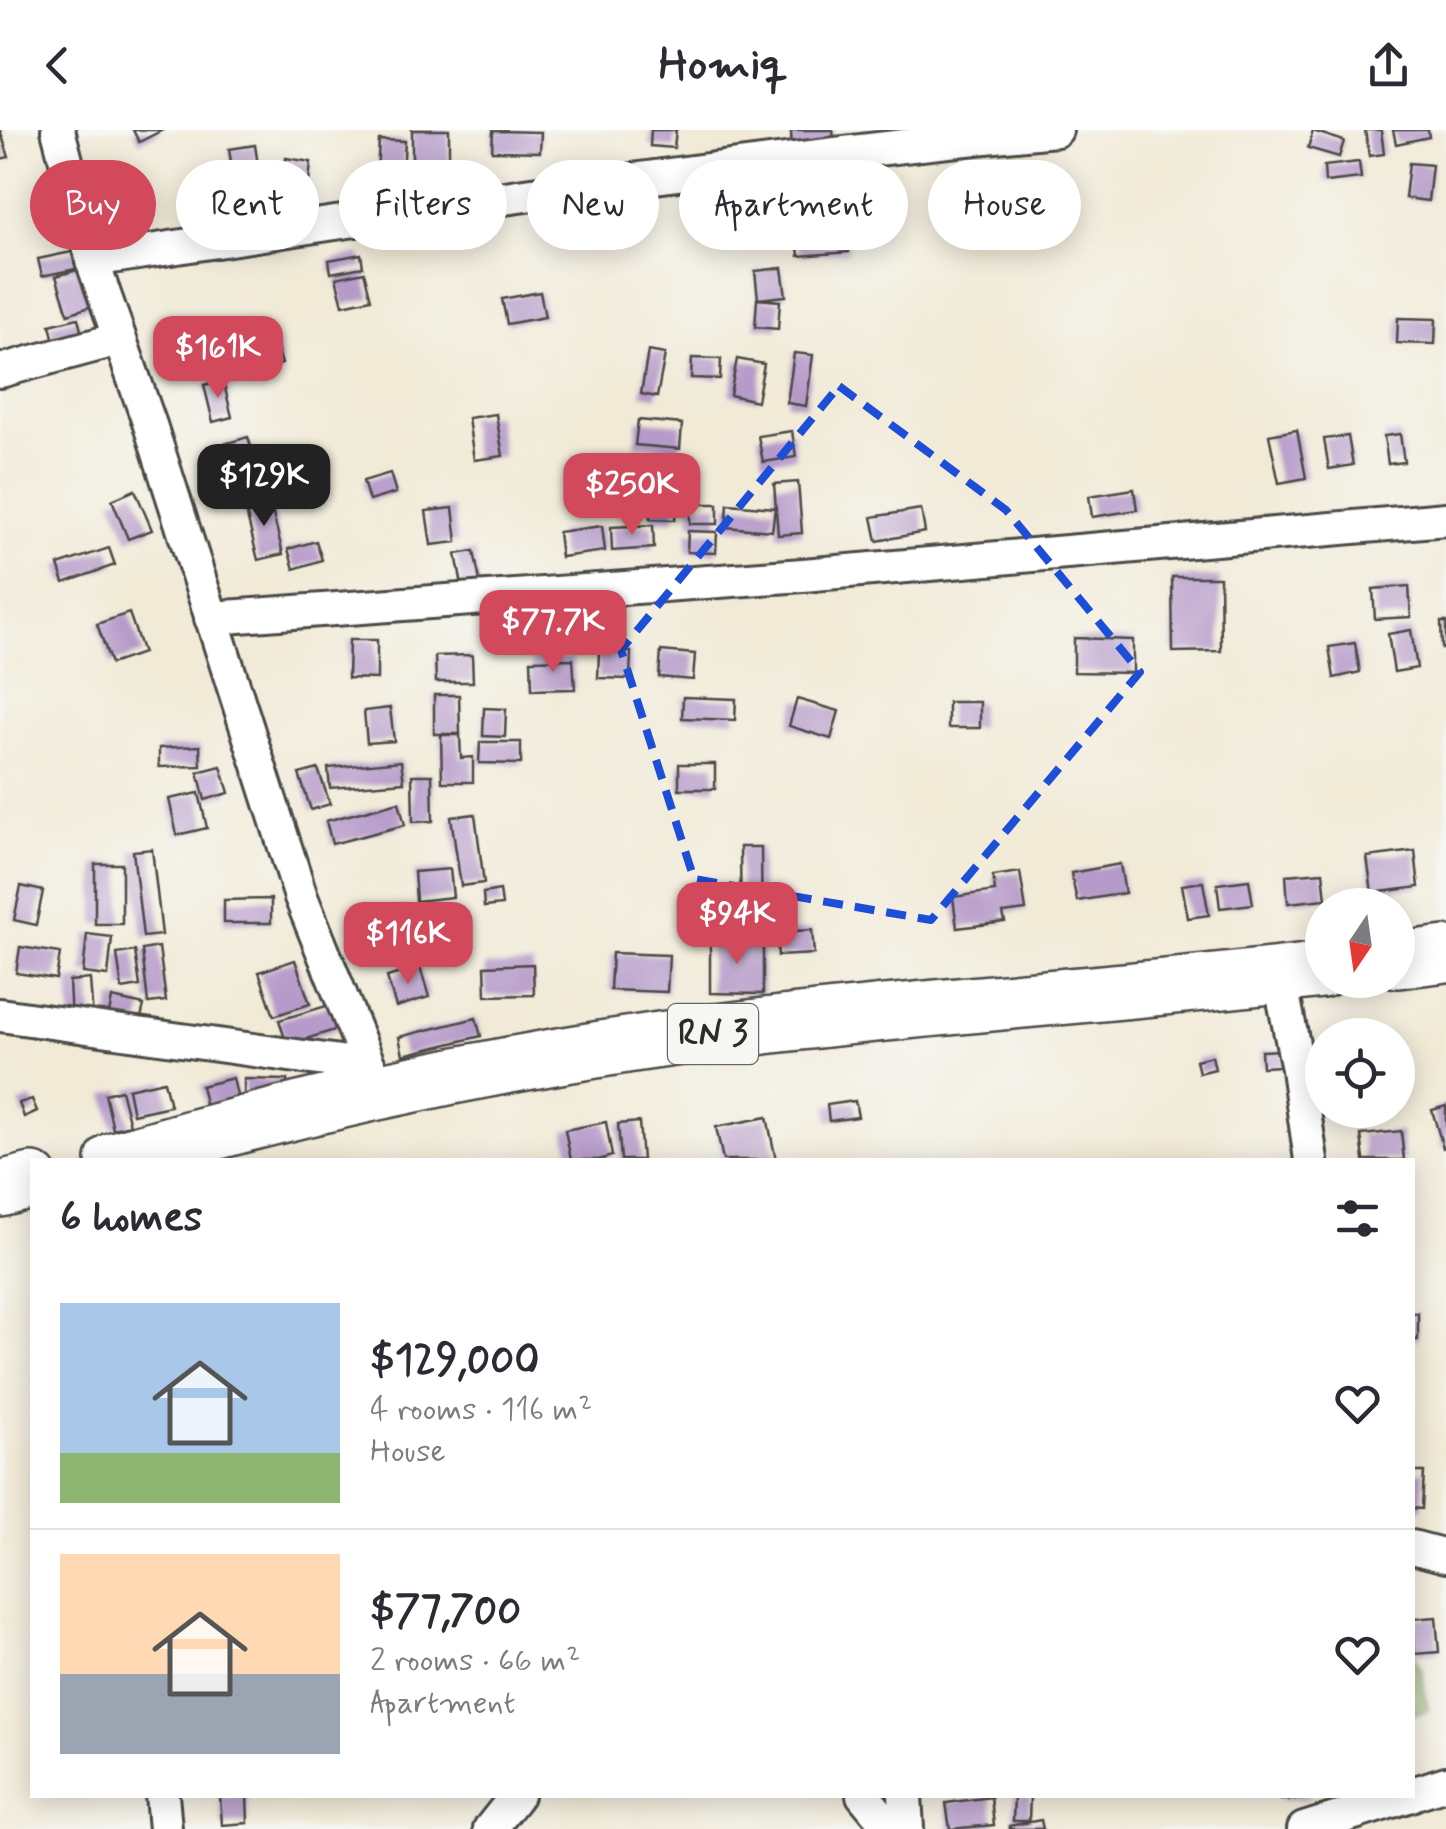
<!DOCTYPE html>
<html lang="en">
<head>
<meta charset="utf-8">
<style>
  :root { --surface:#fff; --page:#f7f7f7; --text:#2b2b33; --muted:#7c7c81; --line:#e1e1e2; --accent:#d1495b }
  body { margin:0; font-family:Mynerve,sans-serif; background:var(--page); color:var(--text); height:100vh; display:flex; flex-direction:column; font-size:38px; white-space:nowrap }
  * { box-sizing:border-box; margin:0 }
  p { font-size:32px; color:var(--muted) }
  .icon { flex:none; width:55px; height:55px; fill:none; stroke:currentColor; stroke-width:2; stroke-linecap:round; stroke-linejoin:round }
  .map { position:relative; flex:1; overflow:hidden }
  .panel { position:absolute; left:30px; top:1028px; width:1385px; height:640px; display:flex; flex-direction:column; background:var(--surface); border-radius:0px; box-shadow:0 5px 25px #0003 }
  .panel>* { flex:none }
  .guide { position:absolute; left:30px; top:30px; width:1388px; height:90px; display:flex; gap:20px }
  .needle { width:65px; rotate:193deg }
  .controls { position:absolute; left:1305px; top:758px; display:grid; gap:20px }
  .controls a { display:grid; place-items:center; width:110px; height:110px; border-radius:50%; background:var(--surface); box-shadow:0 5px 25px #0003; font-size:50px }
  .price { position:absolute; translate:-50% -85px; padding:0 22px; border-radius:20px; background:var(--accent); color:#fff; font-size:32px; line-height:65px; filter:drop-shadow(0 2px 5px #0008) }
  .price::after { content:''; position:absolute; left:50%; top:60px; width:30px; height:22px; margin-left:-15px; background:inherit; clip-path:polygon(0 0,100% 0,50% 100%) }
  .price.on { background:#222; color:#fff }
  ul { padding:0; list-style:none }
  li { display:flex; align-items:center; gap:30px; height:250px; padding:0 30px }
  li+li { border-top:2px solid var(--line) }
  li span { display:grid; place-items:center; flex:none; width:280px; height:200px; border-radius:0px; color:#555 }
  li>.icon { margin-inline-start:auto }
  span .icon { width:120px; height:120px; fill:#fffc; stroke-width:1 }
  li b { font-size:42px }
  h2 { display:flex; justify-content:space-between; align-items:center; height:120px; padding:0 30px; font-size:42px }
  .pill { padding:0 35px; border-radius:45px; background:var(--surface); box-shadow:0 5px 25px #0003; font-size:35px; line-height:90px }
  .pill.on { background:var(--accent); color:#fff }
  header { display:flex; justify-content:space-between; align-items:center; height:130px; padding:0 30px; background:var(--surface); font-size:45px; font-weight:800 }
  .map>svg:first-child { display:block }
  .forest { fill:#89ac60; stroke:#5a6c46; stroke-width:2.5 }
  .building { fill:#b69ac9 }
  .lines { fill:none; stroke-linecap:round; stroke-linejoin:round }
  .minor-casing { stroke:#494845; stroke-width:38 }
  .trunk-casing { stroke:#494845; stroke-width:60 }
  .minor { stroke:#fff; stroke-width:32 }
  .trunk { stroke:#fff; stroke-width:55 }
  .marked { fill:none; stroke:#1d4ed8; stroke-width:8; stroke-dasharray:20 12; stroke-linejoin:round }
  .labels { text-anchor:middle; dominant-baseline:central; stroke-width:10; stroke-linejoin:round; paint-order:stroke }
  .shield { fill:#f6f6f2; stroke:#686867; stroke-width:2.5 }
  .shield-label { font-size:35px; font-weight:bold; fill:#2b2b2b }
</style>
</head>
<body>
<header><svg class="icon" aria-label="back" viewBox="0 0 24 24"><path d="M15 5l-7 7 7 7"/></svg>Homiq<svg class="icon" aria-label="share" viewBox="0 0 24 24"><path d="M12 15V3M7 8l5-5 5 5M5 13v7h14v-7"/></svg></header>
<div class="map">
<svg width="1446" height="1699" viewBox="0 0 1446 1699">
  <rect width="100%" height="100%" fill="#f6f6f2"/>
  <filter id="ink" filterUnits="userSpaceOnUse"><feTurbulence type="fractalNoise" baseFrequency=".01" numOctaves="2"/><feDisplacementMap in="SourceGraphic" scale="20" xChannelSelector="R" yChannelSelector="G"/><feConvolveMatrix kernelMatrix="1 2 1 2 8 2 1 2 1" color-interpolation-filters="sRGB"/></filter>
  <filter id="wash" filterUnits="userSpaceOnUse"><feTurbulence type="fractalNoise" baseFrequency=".0048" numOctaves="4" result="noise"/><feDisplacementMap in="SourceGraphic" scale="40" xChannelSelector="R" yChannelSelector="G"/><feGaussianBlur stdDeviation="2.25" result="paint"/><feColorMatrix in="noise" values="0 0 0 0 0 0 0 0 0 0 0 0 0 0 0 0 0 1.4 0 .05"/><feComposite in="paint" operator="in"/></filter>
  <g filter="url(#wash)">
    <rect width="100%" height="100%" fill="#f1ead7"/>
    <polygon class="forest" points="1412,1522 1421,1539 1428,1580 1413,1585"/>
    <g id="blocks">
      <g class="building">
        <polygon points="0,0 9,27 0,29"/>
        <polygon points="133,0 163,0 139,12"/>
        <rect x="412" y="0" width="37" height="62"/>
        <polygon points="651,0 676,0 674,18 650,16"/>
        <polygon points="791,0 833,0 835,18 792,22"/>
        <polygon points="1365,0 1381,0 1384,24 1369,26"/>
        <polygon points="1393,0 1428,0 1429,7 1396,14"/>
        <polygon points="493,1 541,2 540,22 492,21"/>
        <polygon points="1313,1 1344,11 1339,27 1308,18"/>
        <polygon points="379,10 405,11 403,45 377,44"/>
        <polygon points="255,15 261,56 235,60 229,19"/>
        <polygon points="286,28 311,32 307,71 282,67"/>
        <polygon points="1359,32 1361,48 1325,52 1324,36"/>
        <polygon points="1409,33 1432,35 1428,71 1405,68"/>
        <polygon points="847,103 849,122 799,126 797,107"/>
        <polygon points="81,120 85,137 42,146 38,129"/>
        <polygon points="361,124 363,137 331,143 329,130"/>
        <polygon points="782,138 786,166 758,169 755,141"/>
        <polygon points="81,139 93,176 68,184 56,146"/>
        <polygon points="364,142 371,169 343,175 336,148"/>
        <polygon points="540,162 545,187 507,194 502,169"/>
        <polygon points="757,169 780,171 778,199 755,197"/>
        <polygon points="78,188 84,213 56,220 50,195"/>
        <polygon points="1398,188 1436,189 1435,214 1397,213"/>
        <polygon points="276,214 282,234 247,246 240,227"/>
        <polygon points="648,221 665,224 657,267 641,264"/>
        <polygon points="794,223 813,225 806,276 787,273"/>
        <polygon points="692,228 721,229 720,249 691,248"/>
        <polygon points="737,229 764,234 757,271 730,265"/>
        <polygon points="223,250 232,287 213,292 204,255"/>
        <polygon points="496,284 503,326 474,330 468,288"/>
        <polygon points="638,290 682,294 680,319 635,315"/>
        <polygon points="1297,300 1306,348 1279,353 1269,305"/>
        <polygon points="792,301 796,327 763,332 758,306"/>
        <polygon points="1400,304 1404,332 1388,334 1384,306"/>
        <polygon points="1348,306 1353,335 1329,339 1324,309"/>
        <polygon points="248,307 265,361 241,368 224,314"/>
        <polygon points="390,343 396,363 369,371 363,351"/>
        <polygon points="651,345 677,346 675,390 650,389"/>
        <polygon points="798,352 802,403 778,405 774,354"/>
        <polygon points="1134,359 1137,380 1092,387 1089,366"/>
        <polygon points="135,360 152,400 128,409 112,370"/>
        <polygon points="269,368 283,424 258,430 244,374"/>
        <rect x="690" y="374" width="28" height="20"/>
        <polygon points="728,374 775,378 772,401 726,397"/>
        <polygon points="453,378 457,412 431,415 426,381"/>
        <polygon points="921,379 925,402 877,411 872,387"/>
        <polygon points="653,395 654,418 612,421 611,397"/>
        <polygon points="602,396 605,421 561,427 558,402"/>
        <polygon points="688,401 717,402 716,423 687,422"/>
        <polygon points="316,411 322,430 294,439 288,419"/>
        <polygon points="109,418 115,435 64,453 58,435"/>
        <polygon points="474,421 482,462 464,466 456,424"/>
        <polygon points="1172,447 1220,447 1221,521 1173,522"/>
        <polygon points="1409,456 1411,487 1375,489 1373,459"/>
        <polygon points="129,483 143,523 111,534 97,494"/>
        <polygon points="1441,492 1446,492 1446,518 1442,519"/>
        <polygon points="1411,500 1417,538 1394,542 1388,504"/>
        <polygon points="1074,508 1133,510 1133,543 1074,542"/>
        <polygon points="349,510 377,510 377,549 348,548"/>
        <polygon points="1355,513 1360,542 1334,548 1329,517"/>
        <polygon points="599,521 631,522 630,549 598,548"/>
        <polygon points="661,521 695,524 693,550 659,547"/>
        <polygon points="472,525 473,552 436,552 435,526"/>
        <polygon points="573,529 575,559 532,560 531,530"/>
        <polygon points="434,565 459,565 460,604 434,604"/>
        <polygon points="683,567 736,569 735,590 682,588"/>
        <polygon points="797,569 839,581 831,609 789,596"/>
        <rect x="948" y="572" width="32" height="26"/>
        <polygon points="390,578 394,611 367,613 364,581"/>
        <polygon points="484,578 506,579 505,607 483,606"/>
        <polygon points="441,605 460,605 461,628 473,627 473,652 442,652"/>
        <polygon points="480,612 521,612 521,634 479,633"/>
        <polygon points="200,616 201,636 159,637 159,618"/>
        <polygon points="401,631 404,652 330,658 328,638"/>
        <rect x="679" y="634" width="36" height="25"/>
        <polygon points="221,636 229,663 205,670 198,642"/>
        <polygon points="318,639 330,674 311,680 299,644"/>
        <polygon points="412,645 432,645 433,691 413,692"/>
        <polygon points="199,663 207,698 177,705 169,669"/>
        <polygon points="399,672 405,695 332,714 326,691"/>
        <polygon points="475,684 484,753 461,756 451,687"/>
        <polygon points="740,717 761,717 762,805 741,805"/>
        <polygon points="152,719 162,805 143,807 133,721"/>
        <polygon points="1415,721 1419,757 1372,763 1367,727"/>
        <rect x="95" y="734" width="27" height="60"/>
        <polygon points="1120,734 1125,763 1077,771 1071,743"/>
        <polygon points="450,739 453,767 416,771 414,742"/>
        <polygon points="1020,742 1026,780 1003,783 1005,792 957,798 953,767 995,761 993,746"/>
        <polygon points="1323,742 1326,769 1288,773 1286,745"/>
        <polygon points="1249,750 1253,774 1220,778 1217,754"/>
        <polygon points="1203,752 1209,785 1188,788 1182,755"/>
        <polygon points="687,755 706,756 704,805 685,804"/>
        <polygon points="21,756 43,761 36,795 14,790"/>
        <polygon points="500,760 502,775 484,777 483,763"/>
        <polygon points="271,769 271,793 224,793 224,770"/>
        <polygon points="406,776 419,814 389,824 376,785"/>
        <polygon points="812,800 814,824 778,826 776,802"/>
        <polygon points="87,804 112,807 108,846 83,843"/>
        <polygon points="710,811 763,811 763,864 710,863"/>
        <polygon points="20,817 60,823 56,849 16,843"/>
        <polygon points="159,817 166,871 148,873 142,820"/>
        <polygon points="135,821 140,856 122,859 117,824"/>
        <polygon points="612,823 669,825 667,862 610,860"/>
        <polygon points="295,830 310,874 274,886 259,842"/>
        <polygon points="533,834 534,865 486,866 485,836"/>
        <polygon points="420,837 429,867 396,877 387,847"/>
        <polygon points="90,849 93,889 71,890 69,851"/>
        <polygon points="112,868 144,875 139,896 108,889"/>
        <polygon points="333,874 341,898 287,915 279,890"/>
        <polygon points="476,888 481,906 403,925 399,907"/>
        <polygon points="1283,920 1283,936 1262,937 1261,921"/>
        <polygon points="1212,926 1215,939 1199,943 1196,930"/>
        <polygon points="233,948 238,970 206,977 201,956"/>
        <polygon points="244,949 287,950 287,968 244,967"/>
        <polygon points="164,951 170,976 133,984 128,959"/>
        <polygon points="121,960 130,995 113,999 105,964"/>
        <polygon points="32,969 37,981 24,987 19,973"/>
        <polygon points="855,971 858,987 829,991 827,975"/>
        <polygon points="1446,976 1446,1017 1443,1018 1432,980"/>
        <polygon points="767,987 776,1030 723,1030 716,997"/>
        <polygon points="606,992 612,1026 599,1030 571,1030 565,1000"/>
        <polygon points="639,992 642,1030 621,1030 618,994"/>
        <polygon points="1401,1001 1404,1030 1364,1030 1361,1005"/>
        <rect x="1412" y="1183" width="6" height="27"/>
        <polygon points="1412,1342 1424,1342 1422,1379 1412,1378"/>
        <polygon points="1436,1487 1439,1522 1415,1524 1412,1489"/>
        <polygon points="220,1665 247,1665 248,1693 222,1695"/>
        <polygon points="1014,1665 1030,1665 1029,1691 1013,1691"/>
        <polygon points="1281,1665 1308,1665 1308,1669 1281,1670"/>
        <polygon points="991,1667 994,1695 950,1699 946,1673"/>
        <polygon points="1041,1690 1043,1699 1010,1699 1009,1696"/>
      </g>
    </g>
  </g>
  <g filter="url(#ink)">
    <use href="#blocks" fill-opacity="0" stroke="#494845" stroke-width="2.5"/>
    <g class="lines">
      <defs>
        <g id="minor">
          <polyline points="58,0 92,130 150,295 301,767 369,936 372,964"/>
          <path d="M92 130C412 81 733 31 1056 0"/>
          <polyline points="0,241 119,209"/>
          <polyline points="211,488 803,445 1446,389"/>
          <polyline points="1279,845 1298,939 1311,1030"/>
          <polyline points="0,885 369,936"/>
          <polyline points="1412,1417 1446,1426"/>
          <polyline points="1412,1664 1446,1653"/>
          <polyline points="162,1665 165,1699"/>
          <polyline points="863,1665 891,1699"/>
          <polyline points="905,1665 907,1699"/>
          <polyline points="490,1699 517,1665"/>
          <polyline points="1304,1699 1411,1665"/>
        </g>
        <g id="trunk">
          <polyline points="1398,830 1446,824"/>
          <path d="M114 1030C328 967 550 921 773 895 956 873 1140 863 1322 840"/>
          <polyline points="0,1059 32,1051"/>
        </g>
      </defs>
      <use href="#minor" class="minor-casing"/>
      <use href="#trunk" class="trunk-casing"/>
      <use href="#minor" class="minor"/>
      <use href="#trunk" class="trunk"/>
    </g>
  </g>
  <path class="marked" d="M839 256 1006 380 1140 542 931 790 694 749 621 520Z"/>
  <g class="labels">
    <rect class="shield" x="668" y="874" width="90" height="60" rx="8"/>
    <g class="shield-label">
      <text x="713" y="904">RN 3</text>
    </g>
  </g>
</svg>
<div class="controls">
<a><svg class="needle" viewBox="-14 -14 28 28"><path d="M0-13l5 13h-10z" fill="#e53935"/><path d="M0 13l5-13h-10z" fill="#7c7c81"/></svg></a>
<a><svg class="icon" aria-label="locate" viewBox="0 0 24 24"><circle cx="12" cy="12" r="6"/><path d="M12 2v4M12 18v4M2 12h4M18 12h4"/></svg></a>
</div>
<b class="price" style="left:218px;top:271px">$161K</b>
<b class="price on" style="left:264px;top:399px">$129K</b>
<b class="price" style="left:632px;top:408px">$250K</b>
<b class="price" style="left:553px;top:545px">$77.7K</b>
<b class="price" style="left:737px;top:837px">$94K</b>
<b class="price" style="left:408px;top:857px">$116K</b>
<div class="guide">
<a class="pill on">Buy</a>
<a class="pill">Rent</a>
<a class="pill">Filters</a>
<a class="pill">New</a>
<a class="pill">Apartment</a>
<a class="pill">House</a>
</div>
<section class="panel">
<h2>6 homes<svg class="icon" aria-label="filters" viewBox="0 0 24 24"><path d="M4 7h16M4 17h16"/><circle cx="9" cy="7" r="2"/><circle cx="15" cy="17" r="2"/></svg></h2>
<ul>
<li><span style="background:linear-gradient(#a9c7e8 75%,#8fb573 0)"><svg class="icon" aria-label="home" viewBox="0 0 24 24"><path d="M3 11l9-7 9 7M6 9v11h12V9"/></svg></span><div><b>$129,000</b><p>4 rooms · 116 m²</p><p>House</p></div><svg class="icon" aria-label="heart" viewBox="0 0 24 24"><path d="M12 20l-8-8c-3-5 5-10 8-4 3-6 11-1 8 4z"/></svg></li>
<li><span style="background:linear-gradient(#ffd9b3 60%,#9aa5b1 0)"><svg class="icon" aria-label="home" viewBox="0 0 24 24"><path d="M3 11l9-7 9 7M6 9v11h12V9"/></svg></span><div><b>$77,700</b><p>2 rooms · 66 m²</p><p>Apartment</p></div><svg class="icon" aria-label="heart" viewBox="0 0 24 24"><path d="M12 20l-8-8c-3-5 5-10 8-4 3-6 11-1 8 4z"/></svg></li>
</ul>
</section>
</div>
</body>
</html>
